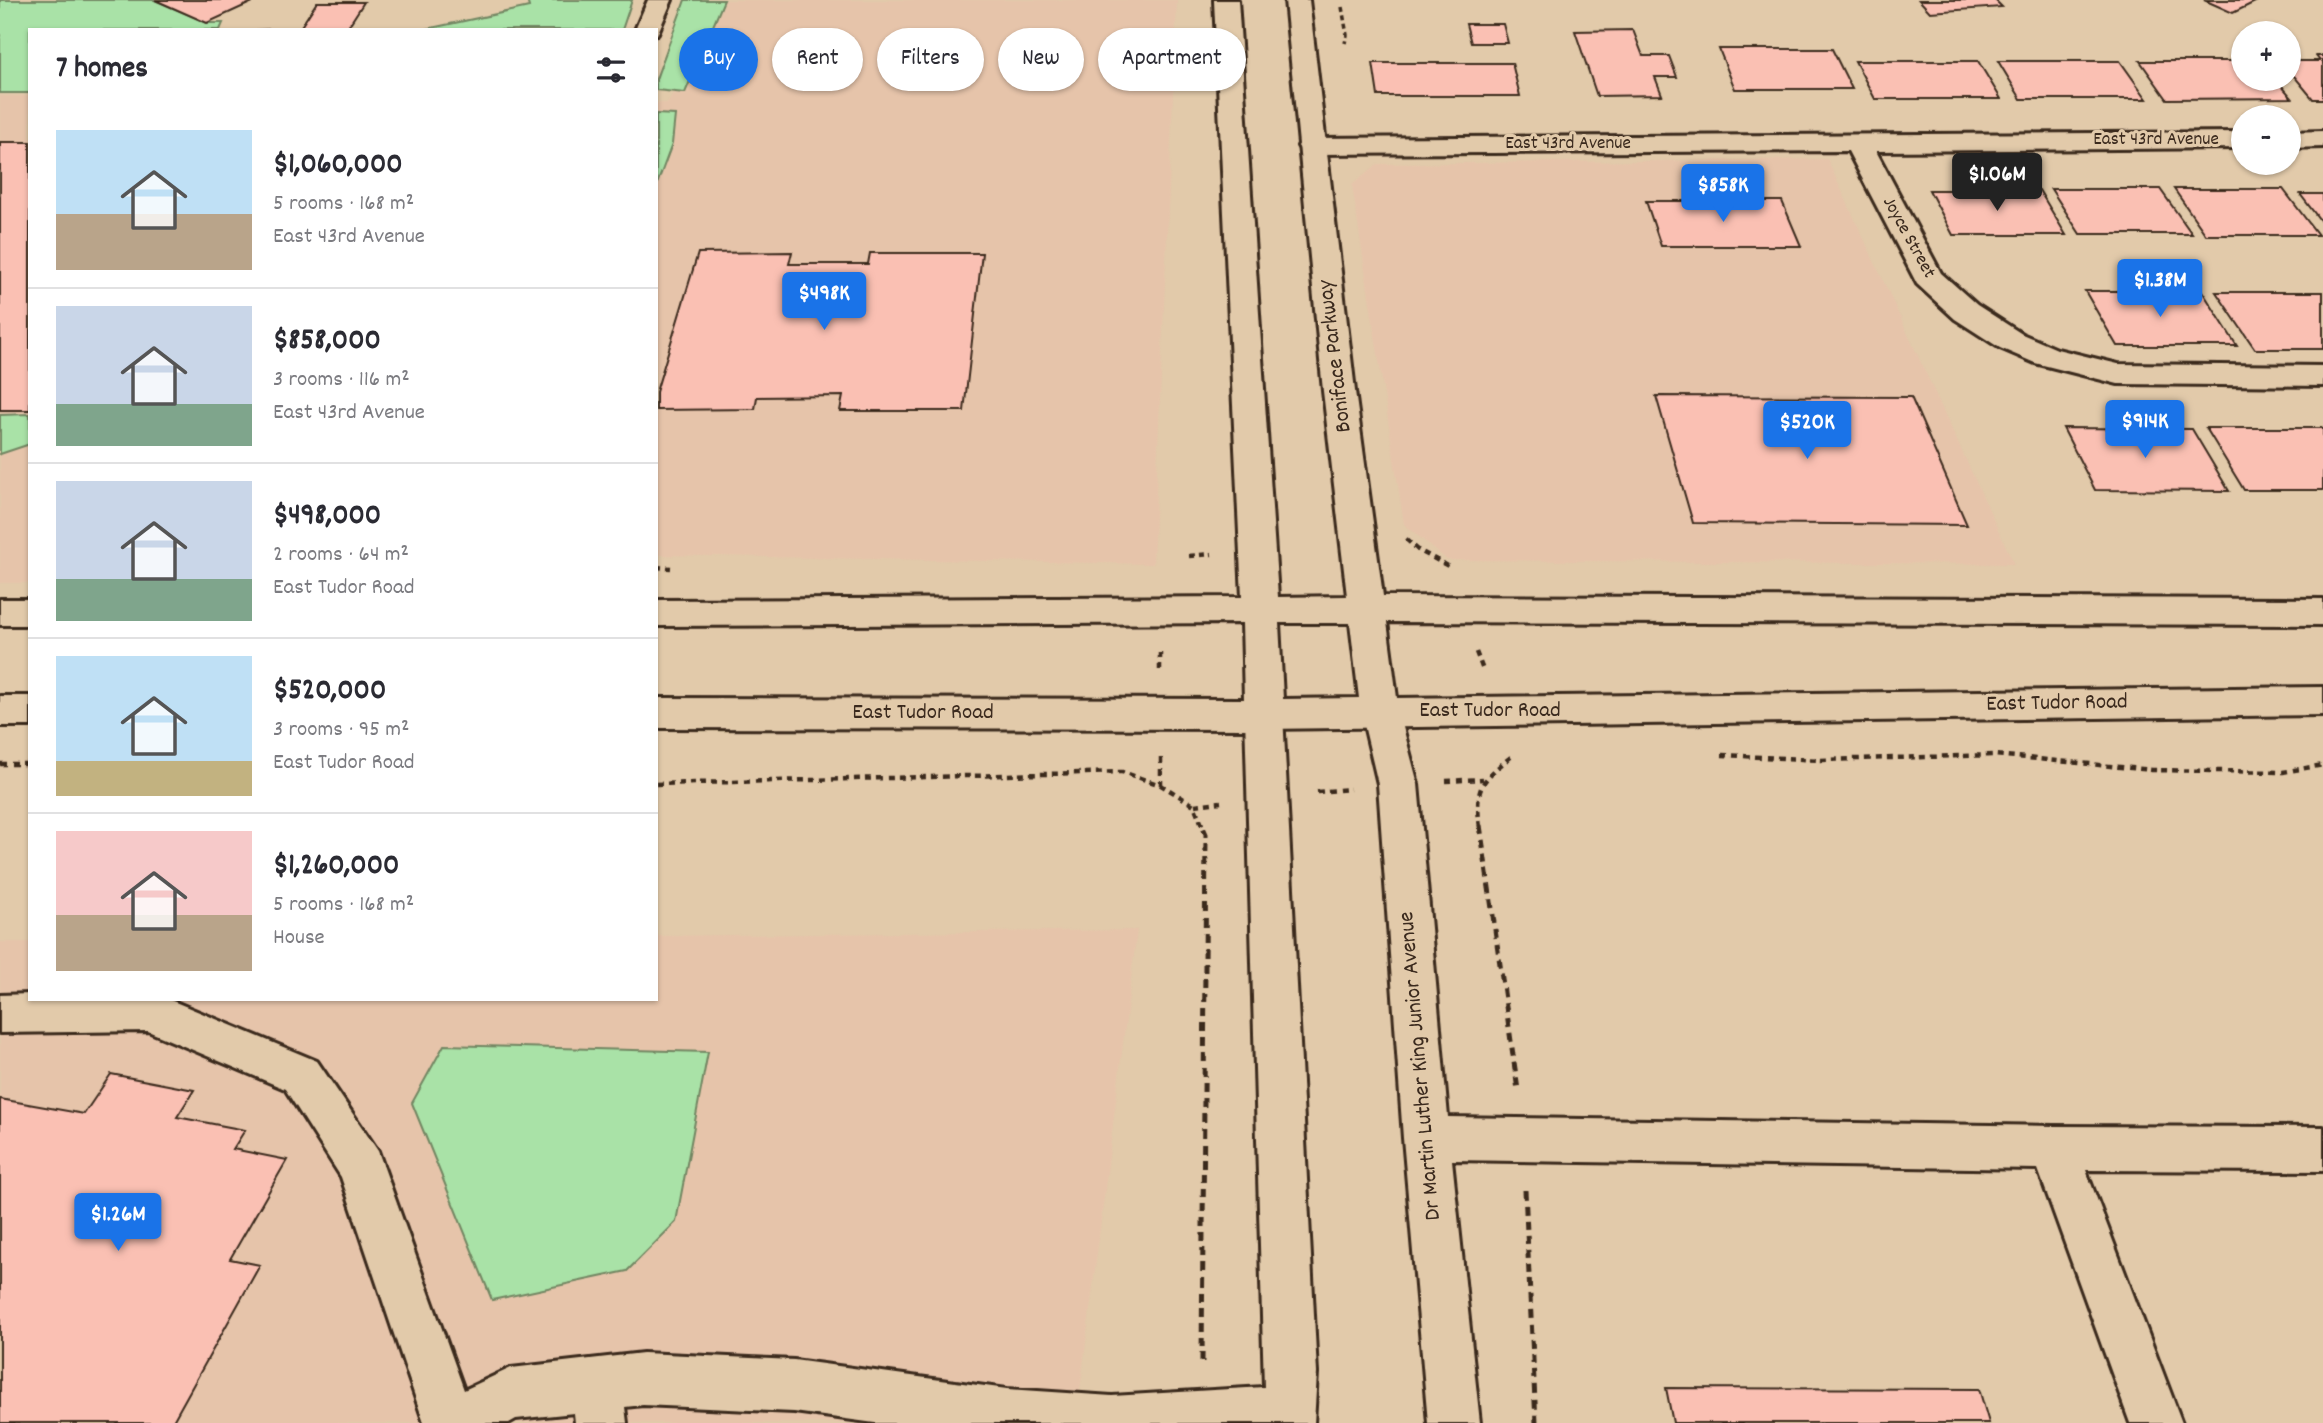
<!DOCTYPE html>
<html lang="en">
<head>
<meta charset="utf-8">
<style>
  :root { --surface:#fff; --page:#f2f2f3; --text:#2b2b33; --muted:#7c7c81; --line:#e1e1e2; --accent:#1a73e8 }
  body { margin:0; font-family:Dekko,sans-serif; background:var(--page); color:var(--text); height:100vh; display:flex; flex-direction:column; font-size:26px; white-space:nowrap }
  * { box-sizing:border-box; margin:0 }
  p { font-size:23px; color:var(--muted) }
  .icon { flex:none; width:38px; height:38px; fill:none; stroke:currentColor; stroke-width:2; stroke-linecap:round; stroke-linejoin:round }
  .map { position:relative; flex:1; overflow:hidden }
  .sheet { position:absolute; left:28px; top:28px; width:630px; height:973px; display:flex; flex-direction:column; background:var(--surface); border-radius:0px; box-shadow:0 2px 5px #0004 }
  .sheet>* { flex:none }
  .hud { position:absolute; left:679px; top:28px; width:665px; height:63px; display:flex; gap:14px }
  .buttons { position:absolute; left:2231px; top:21px; display:grid; gap:14px }
  .buttons a { display:grid; place-items:center; width:70px; height:70px; border-radius:50%; background:var(--surface); box-shadow:0 2px 5px #0004; font-size:35px }
  .price { position:absolute; translate:-50% -60px; padding:0 16px; border-radius:7px; background:var(--accent); color:#fff; font-size:23px; line-height:46px; filter:drop-shadow(0 2px 4px #0008) }
  .price::after { content:''; position:absolute; left:50%; top:42px; width:21px; height:16px; margin-left:-10px; background:inherit; clip-path:polygon(0 0,100% 0,50% 100%) }
  .price.active { background:#222; color:#fff }
  ul { padding:0; list-style:none }
  li { display:flex; align-items:center; gap:21px; height:175px; padding:0 28px }
  li+li { border-top:2px solid var(--line) }
  li span { display:grid; place-items:center; flex:none; width:196px; height:140px; border-radius:0px; color:#555 }
  li>.icon { margin-inline-start:auto }
  span .icon { width:84px; height:84px; fill:#fffc; stroke-width:1 }
  li b { font-size:30px }
  h2 { display:flex; justify-content:space-between; align-items:center; height:84px; padding:0 28px; font-size:30px }
  .chip { padding:0 24px; border-radius:32px; background:var(--surface); box-shadow:0 2px 5px #0004; font-size:24px; line-height:63px }
  .chip.active { background:var(--accent); color:#fff }
  .map>svg:first-child { display:block }
  .built { fill:#e6c4aa }
  .green { fill:#a9e2a7; stroke:#728662; stroke-width:2 }
  .building { fill:#fac0b3; stroke:#3b2a1e; stroke-width:2 }
  .lines { fill:none; stroke-linecap:round; stroke-linejoin:round }
  .minor-casing { stroke:#3b2a1e; stroke-width:6 }
  .major-casing { stroke:#3b2a1e; stroke-width:6 }
  .path-far2 { stroke:#3b2a1e; stroke-width:3.5; stroke-dasharray:5 3.5; stroke-linecap:butt }
  .path-far1 { stroke:#3b2a1e; stroke-width:4.5; stroke-dasharray:6 5; stroke-linecap:butt }
  .path { stroke:#3b2a1e; stroke-width:5; stroke-dasharray:9 6; stroke-linecap:butt }
  .minor { fill:#e2caaa; fill-rule:evenodd }
  .major { fill:#e2caaa; fill-rule:evenodd }
  .labels { text-anchor:middle; dominant-baseline:central; stroke-width:6; stroke-linejoin:round; paint-order:stroke }
  .far-street-label { font-size:19px; fill:#3b2a1e; stroke:#e2caaa }
  .street-label { font-size:23px; fill:#3b2a1e; stroke:#e2caaa }
</style>
</head>
<body>
<div class="map">
<svg width="2323" height="1423" viewBox="0 0 2323 1423">
  <rect width="100%" height="100%" fill="#e2caaa"/>
  <filter id="ink" filterUnits="userSpaceOnUse"><feTurbulence type="fractalNoise" baseFrequency=".0143" numOctaves="2"/><feDisplacementMap in="SourceGraphic" scale="14" xChannelSelector="R" yChannelSelector="G"/><feConvolveMatrix kernelMatrix="1 2 1 2 8 2 1 2 1" color-interpolation-filters="sRGB"/></filter>
  <g filter="url(#ink)">
    <g class="built">
      <polygon points="717,0 1177,0 1153,564 656,555 656,103 668,103"/>
      <rect x="0" y="96" width="30" height="487"/>
      <polygon points="1827,159 2014,564 1447,560 1404,524 1352,185 1378,164"/>
      <polygon points="1137,930 1076,1423 0,1423 0,942 30,942 30,999 656,999 656,936"/>
    </g>
    <g class="green">
      <polygon points="0,0 155,0 207,23 223,23 220,30 30,30 30,93 0,93"/>
      <polygon points="527,0 632,0 622,30 422,30 529,7"/>
      <polygon points="685,0 724,0 685,93 656,90 656,79"/>
      <polygon points="656,114 675,115 672,144 656,187"/>
      <polygon points="30,414 30,444 0,454 0,415"/>
      <polygon points="444,1045 708,1052 676,1222 627,1271 492,1300 412,1103"/>
    </g>
    <g class="building">
      <polygon points="155,0 257,0 207,23"/>
      <polygon points="1919,0 1995,0 2002,7 1930,12"/>
      <polygon points="2204,0 2259,0 2233,13"/>
      <polygon points="317,2 364,2 346,30 256,30 300,28"/>
      <polygon points="1466,24 1503,24 1508,43 1471,43"/>
      <polygon points="1633,30 1643,56 1669,56 1677,77 1655,77 1662,95 1597,96 1575,31"/>
      <polygon points="1719,49 1832,49 1852,89 1735,89"/>
      <polygon points="2316,56 2323,56 2323,99 2313,99 2289,70 2289,61 2320,61"/>
      <polygon points="1855,61 1978,61 2001,99 1875,99"/>
      <polygon points="1998,61 2120,61 2147,99 2021,99"/>
      <polygon points="2140,61 2244,61 2244,79 2276,79 2292,98 2167,99"/>
      <polygon points="1373,63 1512,63 1520,96 1378,96"/>
      <rect x="0" y="142" width="30" height="268"/>
      <polygon points="2051,189 2160,189 2192,234 2080,234"/>
      <polygon points="2174,189 2283,189 2318,235 2206,235"/>
      <polygon points="1929,190 2039,190 2066,235 1953,235"/>
      <polygon points="2300,194 2323,194 2323,224"/>
      <polygon points="1646,201 1782,201 1801,246 1661,246"/>
      <polygon points="792,252 789,264 868,264 870,253 982,253 964,411 840,411 843,396 757,397 755,409 656,410 656,392 698,253"/>
      <polygon points="2085,291 2202,291 2237,346 2117,346"/>
      <polygon points="2216,292 2323,292 2323,349 2255,349"/>
      <polygon points="1656,396 1911,397 1967,525 1693,523"/>
      <polygon points="2063,428 2192,429 2229,491 2095,490"/>
      <polygon points="2206,428 2323,428 2323,490 2244,490"/>
      <polygon points="111,1074 194,1090 177,1117 245,1130 233,1149 287,1160 230,1259 260,1265 172,1423 0,1423 0,1099 84,1114"/>
      <polygon points="1666,1388 1979,1389 1989,1423 1673,1423"/>
    </g>
    <g class="lines">
      <defs>
        <g id="minor">
          <polygon points="648,0 672,0 657,35 656,30 635,30"/>
          <polygon points="2323,131 2323,147 2289,148 2289,132"/>
          <polygon points="2244,132 2244,148 1876,151 1941,273 1977,305 2022,334 2057,349 2118,364 2323,366 2323,386 2118,384 2035,363 2000,348 1955,319 1917,284 1848,151 1312,154 1302,152 1298,146 1302,140 1312,138"/>
          <polygon points="1380,697 1394,702 1399,712 1418,784 1448,1117 2054,1126 2323,1127 2323,1171 2086,1170 2182,1423 2130,1423 2038,1169 1452,1160 1480,1423 1428,1423 1403,1138 1378,784 1361,712 1366,702"/>
          <polygon points="1264,699 1278,704 1283,714 1317,1373 1314,1423 875,1423 794,1412 643,1405 625,1407 627,1423 575,1423 574,1413 516,1419 509,1423 424,1423 341,1177 285,1089 148,1031 0,1033 0,995 30,994 30,999 168,999 317,1061 378,1151 464,1390 511,1368 643,1353 794,1360 1007,1389 1112,1396 1264,1387 1245,714 1250,704"/>
        </g>
        <g id="major">
          <path d="M1214 0H1238L1278 597 1347 596 1323 391 1285 0H1309L1355 391 1383 596 2323 599V625L1387 622 1397 698 2323 687V715L1264 729 656 728V698L1244 699 1242 623 656 626V600L1242 597ZM1279 623H1350L1359 698 1283 699Z"/>
          <rect x="0" y="599" width="30" height="26"/>
          <rect x="0" y="696" width="30" height="30"/>
        </g>
      </defs>
      <use href="#minor" class="minor-casing"/>
      <use href="#major" class="major-casing"/>
      <polyline class="path-far2" points="1342,7 1347,35 1345,43"/>
      <g class="path-far1">
        <polyline points="1406,539 1418,550 1448,566"/>
        <polyline points="1189,556 1212,554"/>
        <polyline points="656,567 671,568"/>
        <polyline points="1476,652 1483,670"/>
        <polyline points="1160,653 1160,672"/>
        <polyline points="1722,755 1822,760 1995,755 2152,770 2283,772 2323,765"/>
        <polyline points="1161,758 1161,785"/>
        <polyline points="0,764 30,764"/>
        <polyline points="1446,781 1483,779"/>
        <polyline points="656,784 1122,772 1161,785 1194,805 1203,827"/>
        <polyline points="1317,792 1350,789"/>
        <polyline points="1195,805 1221,802"/>
        <path d="M1480 827C1474 786 1482 780 1512 756"/>
      </g>
      <g class="path">
        <polyline points="1480,825 1518,1090"/>
        <polyline points="1525,1190 1536,1423"/>
        <polyline points="1202,1362 1206,834 1202,825"/>
      </g>
      <use href="#minor" class="minor"/>
      <use href="#major" class="major"/>
    </g>
  </g>
  <g class="labels">
    <g class="far-street-label">
      <text x="2156" y="140">East 43rd Avenue</text>
      <text x="1568" y="144">East 43rd Avenue</text>
      <text transform="translate(1908 238) rotate(61)">Joyce Street</text>
    </g>
    <g class="street-label">
      <text transform="translate(1336 356) rotate(-97)">Boniface Parkway</text>
      <text transform="translate(2057 704) rotate(-1)">East Tudor Road</text>
      <text x="1490" y="711">East Tudor Road</text>
      <text x="923" y="713">East Tudor Road</text>
      <text transform="translate(1421 1066) rotate(-95)">Dr Martin Luther King Junior Avenue</text>
    </g>
  </g>
</svg>
<div class="buttons">
<a>+</a>
<a>−</a>
</div>
<b class="price active" style="left:1997px;top:213px">$1.06M</b>
<b class="price" style="left:1723px;top:224px">$858K</b>
<b class="price" style="left:2160px;top:319px">$1.38M</b>
<b class="price" style="left:824px;top:332px">$498K</b>
<b class="price" style="left:2145px;top:460px">$914K</b>
<b class="price" style="left:1807px;top:461px">$520K</b>
<b class="price" style="left:118px;top:1253px">$1.26M</b>
<div class="hud">
<a class="chip active">Buy</a>
<a class="chip">Rent</a>
<a class="chip">Filters</a>
<a class="chip">New</a>
<a class="chip">Apartment</a>
</div>
<section class="sheet">
<h2>7 homes<svg class="icon" aria-label="filters" viewBox="0 0 24 24"><path d="M4 7h16M4 17h16"/><circle cx="9" cy="7" r="2"/><circle cx="15" cy="17" r="2"/></svg></h2>
<ul>
<li><span style="background:linear-gradient(#bfe0f5 60%,#b9a48a 0)"><svg class="icon" aria-label="home" viewBox="0 0 24 24"><path d="M3 11l9-7 9 7M6 9v11h12V9"/></svg></span><div><b>$1,060,000</b><p>5 rooms · 168 m²</p><p>East 43rd Avenue</p></div></li>
<li><span style="background:linear-gradient(#c9d6e8 70%,#7fa58c 0)"><svg class="icon" aria-label="home" viewBox="0 0 24 24"><path d="M3 11l9-7 9 7M6 9v11h12V9"/></svg></span><div><b>$858,000</b><p>3 rooms · 116 m²</p><p>East 43rd Avenue</p></div></li>
<li><span style="background:linear-gradient(#c9d6e8 70%,#7fa58c 0)"><svg class="icon" aria-label="home" viewBox="0 0 24 24"><path d="M3 11l9-7 9 7M6 9v11h12V9"/></svg></span><div><b>$498,000</b><p>2 rooms · 64 m²</p><p>East Tudor Road</p></div></li>
<li><span style="background:linear-gradient(#bfe0f5 75%,#c2b280 0)"><svg class="icon" aria-label="home" viewBox="0 0 24 24"><path d="M3 11l9-7 9 7M6 9v11h12V9"/></svg></span><div><b>$520,000</b><p>3 rooms · 95 m²</p><p>East Tudor Road</p></div></li>
<li><span style="background:linear-gradient(#f6c9c9 60%,#b9a48a 0)"><svg class="icon" aria-label="home" viewBox="0 0 24 24"><path d="M3 11l9-7 9 7M6 9v11h12V9"/></svg></span><div><b>$1,260,000</b><p>5 rooms · 168 m²</p><p>House</p></div></li>
</ul>
</section>
</div>
</body>
</html>
